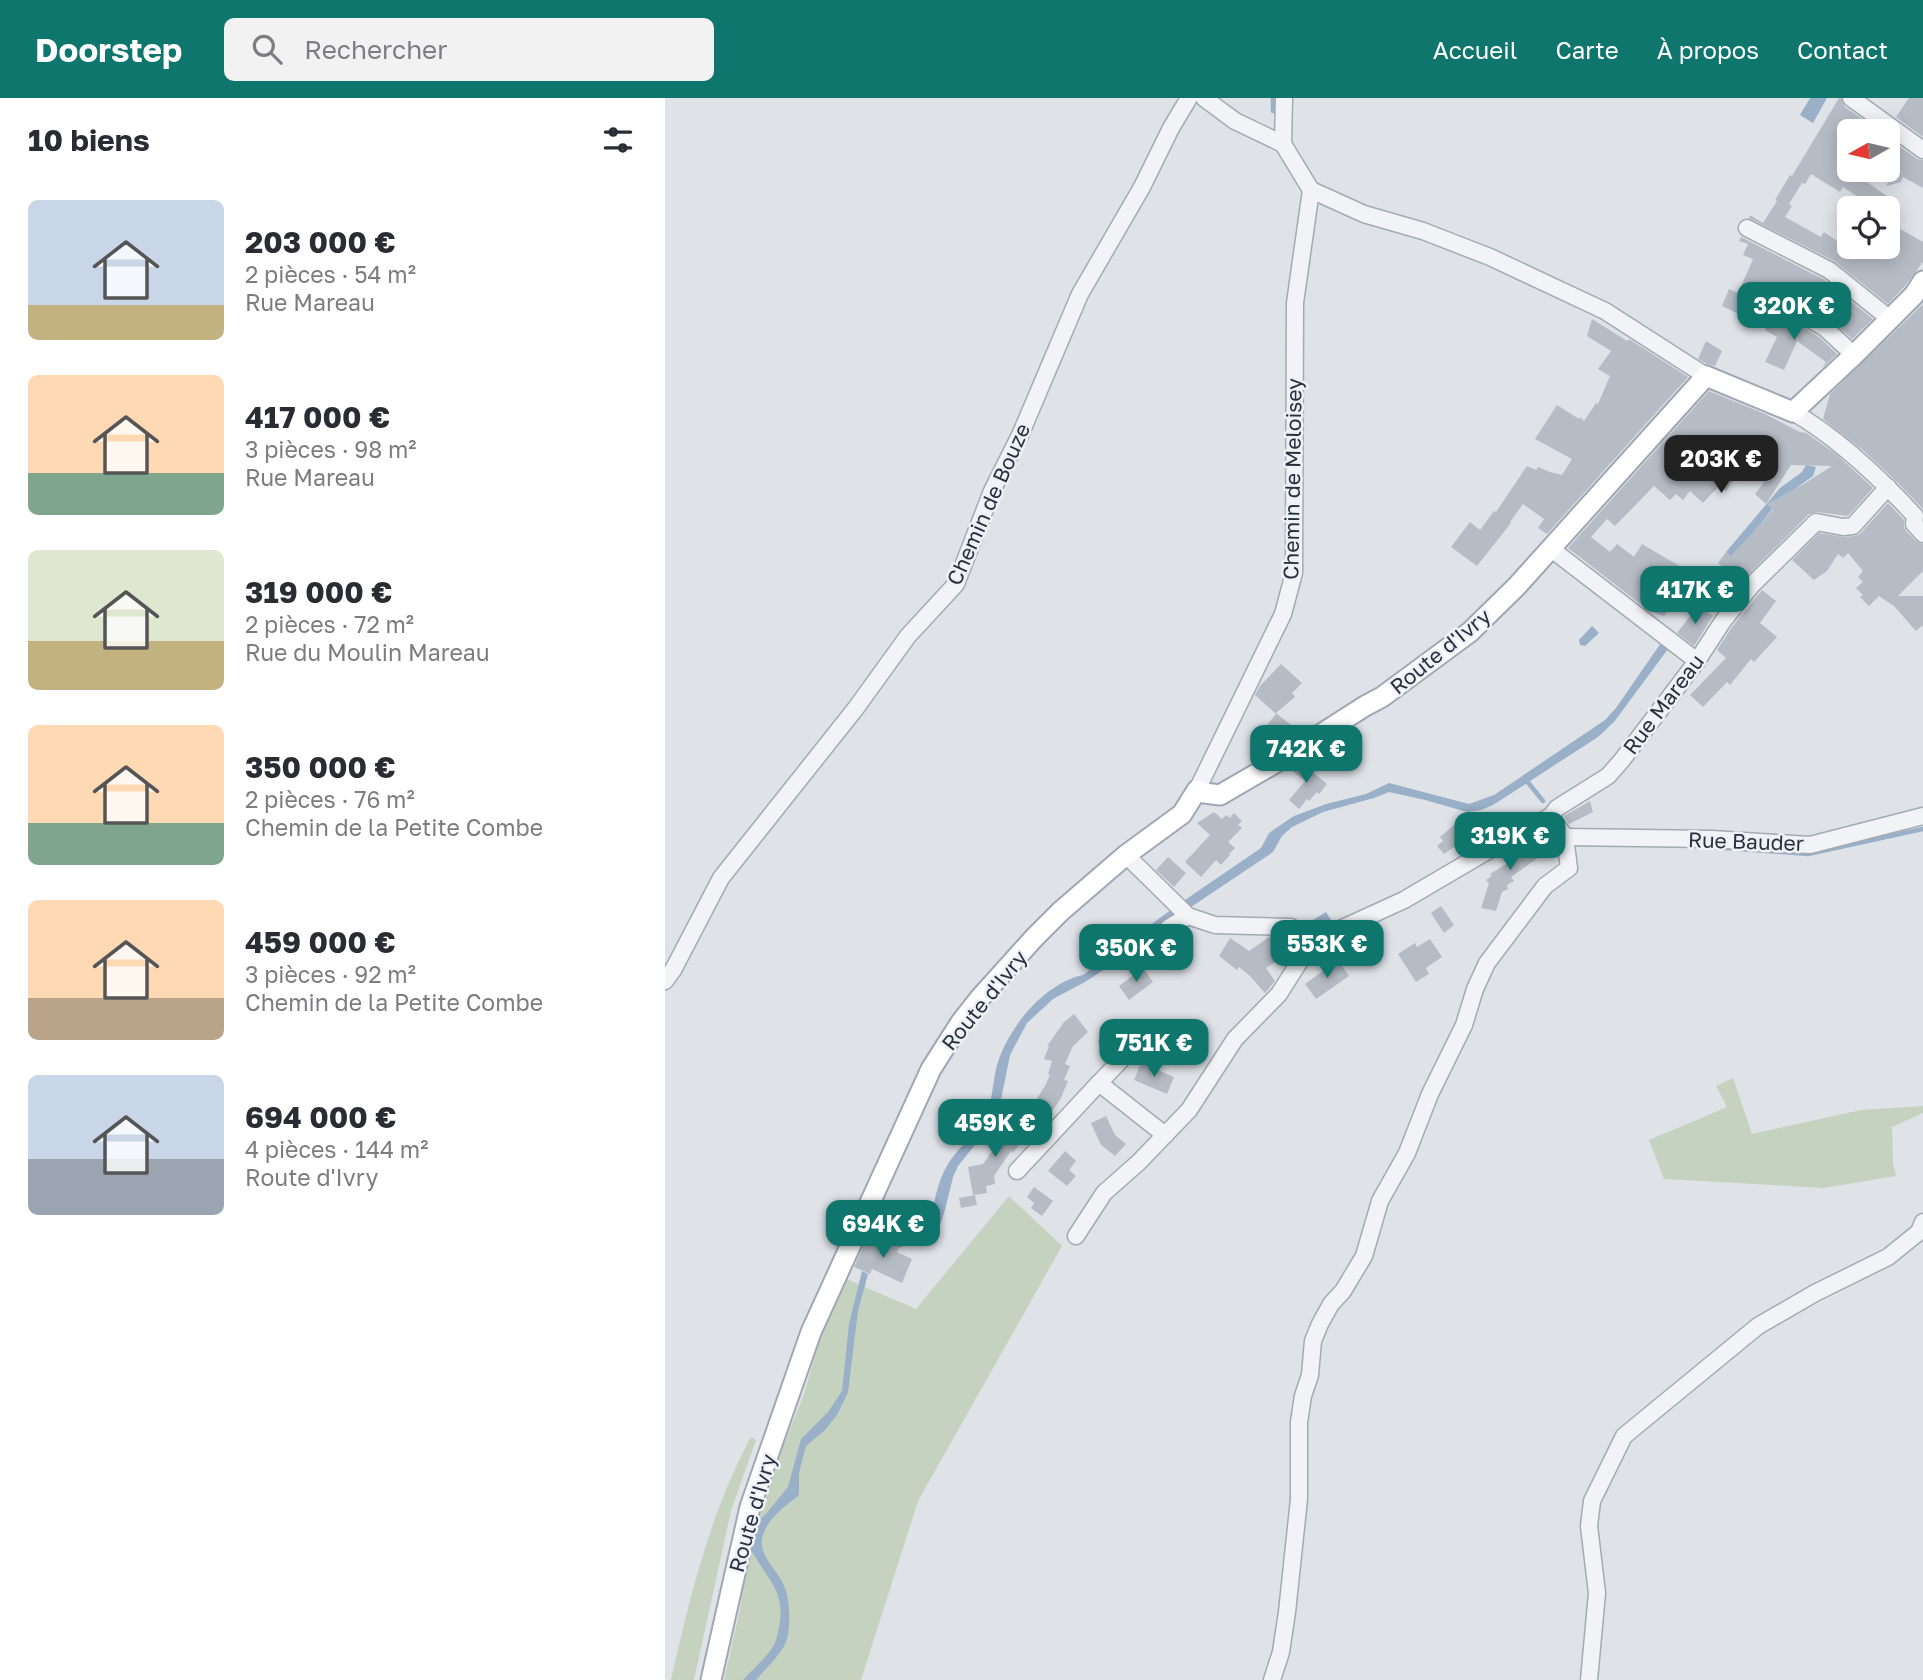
<!DOCTYPE html>
<html lang="fr">
<head>
<meta charset="utf-8">
<style>
  :root { --surface:#fff; --page:#f2f2f3; --text:#2b2b33; --muted:#7c7c81; --accent:#0f766e }
  body { margin:0; font-family:"Golos Text",sans-serif; background:var(--page); color:var(--text); height:100vh; display:flex; flex-direction:column; font-size:26px; white-space:nowrap }
  * { box-sizing:border-box; margin:0 }
  p { font-size:23px; color:var(--muted) }
  .icon { flex:none; width:38px; height:38px; fill:none; stroke:currentColor; stroke-width:2; stroke-linecap:round; stroke-linejoin:round }
  .map { position:relative; flex:1; overflow:hidden }
  .panel { display:flex; flex-direction:column; background:var(--surface); width:665px }
  .panel>* { flex:none }
  .needle { width:46px; rotate:262deg }
  .fabs { position:absolute; left:1172px; top:21px; display:grid; gap:14px }
  .fabs a { display:grid; place-items:center; width:63px; height:63px; border-radius:10px; background:var(--surface); box-shadow:0 4px 18px #0003; font-size:35px }
  .price { position:absolute; translate:-50% -60px; padding:0 16px; border-radius:14px; background:var(--accent); color:#fff; font-size:23px; line-height:46px; filter:drop-shadow(0 2px 4px #0008) }
  .price::after { content:''; position:absolute; left:50%; top:42px; width:21px; height:16px; margin-left:-10px; background:inherit; clip-path:polygon(0 0,100% 0,50% 100%) }
  .price.on { background:#222; color:#fff }
  ul { padding:0; list-style:none }
  li { display:flex; align-items:center; gap:21px; height:175px; padding:0 28px }
  li span { display:grid; place-items:center; flex:none; width:196px; height:140px; border-radius:10px; color:#555 }
  li>.icon { margin-inline-start:auto }
  span .icon { width:84px; height:84px; fill:#fffc; stroke-width:1 }
  li b { font-size:30px }
  h2 { display:flex; justify-content:space-between; align-items:center; height:84px; padding:0 28px; font-size:30px }
  header { display:flex; align-items:center; gap:42px; box-sizing:border-box; height:98px; padding:0 35px; background:var(--accent); color:#fff }
  header strong { font-size:33px }
  nav { display:flex; gap:38px; margin-inline-start:auto; font-size:24px }
  .search { width:490px; height:63px; background:var(--page); display:flex; align-items:center; gap:18px; box-sizing:border-box; padding:0 24px; border-radius:10px; color:var(--muted); font-size:26px }
  main { display:flex; flex:1; min-height:0 }
  .map>svg:first-child { display:block }
  .green { fill:#c5d2c0 }
  .water { fill:#9ab0c8 }
  .lines { fill:none; stroke-linecap:round; stroke-linejoin:round }
  .stream { stroke:#9ab0c8; stroke-width:4.5 }
  .building { fill:#b6bcc5 }
  .minor-casing { stroke:#a4aab2; stroke-width:19 }
  .major-casing { stroke:#9fa7b4; stroke-width:23 }
  .minor { stroke:#f2f3f6; stroke-width:16 }
  .major { stroke:#fff; stroke-width:19 }
  .labels { text-anchor:middle; dominant-baseline:central; stroke-width:5; stroke-linejoin:round; paint-order:stroke }
  .street-label { font-size:21px; fill:#28303f; stroke:#eef1f6 }
</style>
</head>
<body>
<header>
<strong>Doorstep</strong>
<div class="search"><svg class="icon" aria-label="search" viewBox="0 0 24 24"><circle cx="10" cy="10" r="6"/><path d="M15 15l6 6"/></svg>Rechercher</div>
<nav><a>Accueil</a><a>Carte</a><a>À propos</a><a>Contact</a></nav>
</header>
<main>
<section class="panel">
<h2>10 biens<svg class="icon" aria-label="filters" viewBox="0 0 24 24"><path d="M4 7h16M4 17h16"/><circle cx="9" cy="7" r="2"/><circle cx="15" cy="17" r="2"/></svg></h2>
<ul>
<li><span style="background:linear-gradient(#c9d6e8 75%,#c2b280 0)"><svg class="icon" aria-label="home" viewBox="0 0 24 24"><path d="M3 11l9-7 9 7M6 9v11h12V9"/></svg></span><div><b>203 000 €</b><p>2 pièces · 54 m²</p><p>Rue Mareau</p></div></li>
<li><span style="background:linear-gradient(#ffd9b3 70%,#7fa58c 0)"><svg class="icon" aria-label="home" viewBox="0 0 24 24"><path d="M3 11l9-7 9 7M6 9v11h12V9"/></svg></span><div><b>417 000 €</b><p>3 pièces · 98 m²</p><p>Rue Mareau</p></div></li>
<li><span style="background:linear-gradient(#dfe7d0 65%,#c2b280 0)"><svg class="icon" aria-label="home" viewBox="0 0 24 24"><path d="M3 11l9-7 9 7M6 9v11h12V9"/></svg></span><div><b>319 000 €</b><p>2 pièces · 72 m²</p><p>Rue du Moulin Mareau</p></div></li>
<li><span style="background:linear-gradient(#ffd9b3 70%,#7fa58c 0)"><svg class="icon" aria-label="home" viewBox="0 0 24 24"><path d="M3 11l9-7 9 7M6 9v11h12V9"/></svg></span><div><b>350 000 €</b><p>2 pièces · 76 m²</p><p>Chemin de la Petite Combe</p></div></li>
<li><span style="background:linear-gradient(#ffd9b3 70%,#b9a48a 0)"><svg class="icon" aria-label="home" viewBox="0 0 24 24"><path d="M3 11l9-7 9 7M6 9v11h12V9"/></svg></span><div><b>459 000 €</b><p>3 pièces · 92 m²</p><p>Chemin de la Petite Combe</p></div></li>
<li><span style="background:linear-gradient(#c9d6e8 60%,#9aa5b1 0)"><svg class="icon" aria-label="home" viewBox="0 0 24 24"><path d="M3 11l9-7 9 7M6 9v11h12V9"/></svg></span><div><b>694 000 €</b><p>4 pièces · 144 m²</p><p>Route d'Ivry</p></div></li>
</ul>
</section>
<div class="map">
<svg width="1258" height="1582" viewBox="0 0 1258 1582">
  <rect width="100%" height="100%" fill="#dfe3e8"/>
  <g class="green">
    <polygon points="1068,980 1087,1036 1196,1012 1258,1008 1258,1015 1227,1029 1228,1065 1231,1078 1159,1090 999,1081 984,1042 1062,1009 1051,988"/>
    <polygon points="344,1098 397,1148 253,1403 196,1582 59,1582 75,1511 82,1454 90,1424 99,1396 139,1296 159,1226 179,1180 251,1211"/>
    <path d="M86 1339 91 1342 66 1413 29 1582H6C25 1498 45 1415 86 1339Z"/>
  </g>
  <g class="water">
    <polygon points="1145,0 1162,0 1148,25 1135,17"/>
    <polygon points="1141,367 1151,369 1148,378 1116,401 1067,460 1061,454 1115,390 1137,374"/>
    <polygon points="927,528 934,535 920,548 915,547 914,542"/>
    <polygon points="998,542 1006,547 949,624 933,639 828,707 816,712 802,714 760,702 724,694 709,700 658,714 627,729 617,738 608,754 523,811 514,806 596,750 604,735 629,718 661,706 701,696 724,685 804,706 829,697 940,622 951,610"/>
    <path d="M507 811 514 818 495 831 478 846 420 884 388 901 362 925 345 957 335 1007 329 1023 293 1068 288 1079 280 1112 274 1130 268 1136 234 1150 235 1147 228 1144 261 1131 264 1128C269 1107 272 1083 283 1066 294 1048 314 1034 322 1014 328 999 328 982 332 967 343 930 379 885 418 877Z"/>
    <polygon points="661,814 668,825 654,833 638,828"/>
    <polygon points="357,1012 373,1023 366,1032 362,1030 364,1027 352,1020"/>
    <path d="M197 1173 203 1176 193 1213 183 1294 172 1317 160 1332 141 1348 134 1375V1397C122 1407 106 1418 100 1432 88 1456 113 1470 120 1490 125 1503 126 1530 121 1544 115 1558 101 1570 91 1582H78C88 1570 103 1559 110 1545 112 1540 113 1534 114 1529 121 1495 104 1483 88 1455L82 1454 90 1424 100 1417 123 1389 136 1341 163 1314 177 1293 184 1226Z"/>
  </g>
  <g class="lines">
    <g class="stream">
      <polyline points="608,0 608,13"/>
      <polyline points="861,682 878,703"/>
      <polyline points="1031,748 1143,756 1258,731"/>
    </g>
  </g>
  <g class="building">
    <polygon points="1174,0 1176,0 1180,9 1214,33 1185,33 1185,72 1226,101 1220,110 1210,110 1178,89 1175,94 1146,76 1140,86 1137,85 1124,106 1127,108 1120,119 1156,139 1159,134 1186,153 1189,149 1223,149 1223,124 1258,144 1258,164 1239,189 1223,206 1169,163 1084,120 1085,117 1098,125 1112,103 1110,102 1125,77 1127,78"/>
    <polygon points="1244,0 1258,0 1258,39 1231,19"/>
    <polygon points="1223,40 1252,61 1258,62 1258,90 1238,79 1236,84 1221,88 1228,74 1223,71"/>
    <polygon points="1076,139 1158,181 1208,221 1187,241 1165,221 1114,193 1105,196 1091,195 1080,219 1057,208 1064,191 1073,195 1088,161 1078,157 1083,146 1074,143"/>
    <polygon points="1257,207 1258,208 1258,411 1230,382 1200,354 1158,321 1165,296"/>
    <polygon points="1111,214 1154,239 1172,256 1157,270 1161,264 1132,243 1119,272 1100,264 1112,239 1100,232"/>
    <polygon points="927,221 962,243 964,241 1023,279 882,436 873,430 879,421 858,406 845,424 846,425 812,468 786,449 805,424 815,432 829,413 831,414 862,368 871,372 873,369 885,374 897,377 907,361 870,341 892,307 914,321 915,319 919,323 931,305 933,306 945,278 933,271 946,253 922,238"/>
    <polygon points="1041,243 1057,253 1050,268 1042,266 1033,261"/>
    <polygon points="1044,293 1100,316 1135,334 1141,335 1171,356 1208,390 1183,418 1152,414 1144,416 1080,480 1068,494 1055,484 1063,473 1053,465 1061,454 1066,458 1108,412 1102,406 1137,387 1167,368 1126,367 1101,406 1090,396 1102,380 1071,358 1060,375 1068,382 1061,393 1054,388 1038,405 1025,393 1018,402 1011,396 1005,402 989,388 950,428 942,421 926,439 945,454 952,446 969,459 977,446 1030,477 1019,495 1016,493 999,518 983,512 903,450"/>
    <polygon points="1223,405 1239,422 1239,429 1241,433 1251,443 1258,446 1258,473 1233,498 1258,498 1258,527 1251,533 1229,508 1214,498 1204,508 1195,499 1198,497 1191,490 1198,484 1193,479 1198,473 1183,455 1178,460 1173,456 1162,473 1149,482 1127,462 1154,435 1179,439 1189,438 1195,436"/>
    <polygon points="1097,492 1111,503 1095,525 1112,539 1089,564 1086,561 1065,587 1062,584 1038,609 1025,597 1061,560 1052,552 1067,529"/>
    <polygon points="1033,508 1048,518 1029,548 1012,535"/>
    <polygon points="616,566 637,585 627,595 630,599 611,615 630,630 619,643 601,628 611,616 590,597 595,588"/>
    <polygon points="635,664 662,686 654,696 652,694 644,703 642,701 634,711 624,702 640,683 625,671"/>
    <polygon points="925,703 928,714 904,726 899,718"/>
    <polygon points="549,714 557,721 561,717 565,720 569,715 577,723 573,727 577,730 563,744 570,750 564,756 565,757 556,767 551,762 536,779 520,764 545,737 532,725"/>
    <polygon points="794,723 806,737 779,756 772,748 778,743 775,739"/>
    <polygon points="873,740 881,754 846,779 849,783 842,787 843,791 837,794 831,813 816,810 824,785 821,782 827,778 825,776 851,760 846,752 859,745 861,748"/>
    <polygon points="503,759 521,775 509,789 491,772"/>
    <polygon points="776,808 789,827 779,835 766,815"/>
    <polygon points="604,839 623,839 630,851 601,870 610,883 600,895 585,878 574,869 572,872 554,858 565,840 584,853"/>
    <polygon points="765,841 777,859 761,870 764,876 751,884 733,856 750,845 752,849"/>
    <polygon points="673,862 684,878 651,901 640,886"/>
    <polygon points="478,870 488,884 464,902 454,888"/>
    <polygon points="409,916 423,934 408,948 400,966 405,968 399,982 403,983 395,1002 381,1021 366,1010 380,988 385,977 383,976 387,963 379,961 384,948 382,948 399,924"/>
    <polygon points="493,925 480,946 467,961 452,938 447,934 442,934 441,928 458,927 459,931 473,930 477,926"/>
    <polygon points="516,930 521,933 522,930 530,936 530,940 517,960 503,949"/>
    <polygon points="476,965 509,979 502,996 469,982"/>
    <polygon points="441,1018 450,1037 461,1046 450,1058 436,1047 426,1025"/>
    <polygon points="340,1025 344,1029 347,1025 360,1034 353,1043 356,1044 348,1055 346,1053 329,1078 330,1086 321,1088 322,1095 308,1097 303,1069 318,1066 336,1041 331,1038"/>
    <polygon points="400,1053 411,1063 404,1072 411,1078 402,1088 383,1073"/>
    <polygon points="369,1089 388,1103 377,1118 366,1110 369,1105 362,1099"/>
    <polygon points="310,1097 312,1107 296,1110 294,1100"/>
    <polygon points="202,1140 219,1148 222,1141 235,1148 232,1154 247,1161 237,1185 207,1171 205,1176 189,1169"/>
  </g>
  <g class="lines">
    <defs>
      <g id="minor">
        <polyline points="539,0 570,23 618,46 646,92 699,116 758,133 825,159 940,213 1041,278"/>
        <polyline points="1186,0 1258,52"/>
        <polyline points="618,46 619,0"/>
        <polyline points="1082,130 1164,172 1225,221"/>
        <polyline points="1113,203 1160,230 1189,257"/>
        <path d="M1128 314C1173 340 1215 380 1250 418L1249 426 1258 436"/>
        <polyline points="885,450 1032,563"/>
        <polyline points="532,692 618,516 629,475 630,205 646,92"/>
        <polyline points="900,739 1047,741 1145,747 1258,718"/>
        <polyline points="461,757 523,818 550,827 626,829 647,844"/>
        <polyline points="503,830 523,818"/>
        <polyline points="0,883 8,872 56,780 191,610 243,538 291,486 327,393 356,335 415,196 477,89 506,30 524,0"/>
        <polyline points="434,985 456,962 443,944"/>
        <polyline points="352,1073 434,985 500,1037"/>
        <polyline points="411,1138 439,1095 474,1064 524,1012 570,941 614,896 647,844 739,802 831,748 886,718 892,710 943,678 957,662 1032,563 1058,523 1087,487 1151,424 1178,429 1188,428 1223,389"/>
        <polyline points="607,1582 616,1554 622,1514 634,1401 634,1324 638,1298 645,1277 648,1243 655,1226 666,1206 678,1193 699,1158 715,1103 742,1055 765,996 799,927 810,891 822,865 880,788 904,770 900,739 886,718"/>
        <polyline points="924,1582 932,1495 924,1428 927,1403 959,1338 1093,1228 1150,1195 1223,1159 1254,1134 1258,1124"/>
      </g>
      <polyline id="major" points="46,1582 85,1409 146,1234 266,971 296,924 314,901 369,840 396,813 461,757 517,716 532,692 539,695 555,697 622,658 700,608 717,599 805,534 851,489 1041,278 1128,314 1189,257 1249,197 1258,183"/>
    </defs>
    <use href="#minor" class="minor-casing"/>
    <use href="#major" class="major-casing"/>
    <use href="#minor" class="minor"/>
    <use href="#major" class="major"/>
  </g>
  <g class="labels">
    <g class="street-label">
      <text transform="translate(627 381) rotate(-89)">Chemin de Meloisey</text>
      <text transform="translate(323 406) rotate(-66)">Chemin de Bouze</text>
      <text transform="translate(775 553) rotate(-39)">Route d'Ivry</text>
      <text transform="translate(998 606) rotate(-53)">Rue Mareau</text>
      <text transform="translate(1081 743) rotate(2)">Rue Bauder</text>
      <text transform="translate(319 902) rotate(-51)">Route d'Ivry</text>
      <text transform="translate(87 1415) rotate(-74)">Route d'Ivry</text>
    </g>
  </g>
</svg>
<div class="fabs">
<a><svg class="needle" viewBox="-14 -14 28 28"><path d="M0-13l5 13h-10z" fill="#e53935"/><path d="M0 13l5-13h-10z" fill="#7c7c81"/></svg></a>
<a><svg class="icon" aria-label="locate" viewBox="0 0 24 24"><circle cx="12" cy="12" r="6"/><path d="M12 2v4M12 18v4M2 12h4M18 12h4"/></svg></a>
</div>
<b class="price" style="left:1129px;top:244px">320K €</b>
<b class="price on" style="left:1056px;top:397px">203K €</b>
<b class="price" style="left:1030px;top:528px">417K €</b>
<b class="price" style="left:641px;top:687px">742K €</b>
<b class="price" style="left:845px;top:774px">319K €</b>
<b class="price" style="left:662px;top:882px">553K €</b>
<b class="price" style="left:471px;top:886px">350K €</b>
<b class="price" style="left:489px;top:981px">751K €</b>
<b class="price" style="left:330px;top:1061px">459K €</b>
<b class="price" style="left:218px;top:1162px">694K €</b>
</div>
</main>
</body>
</html>
